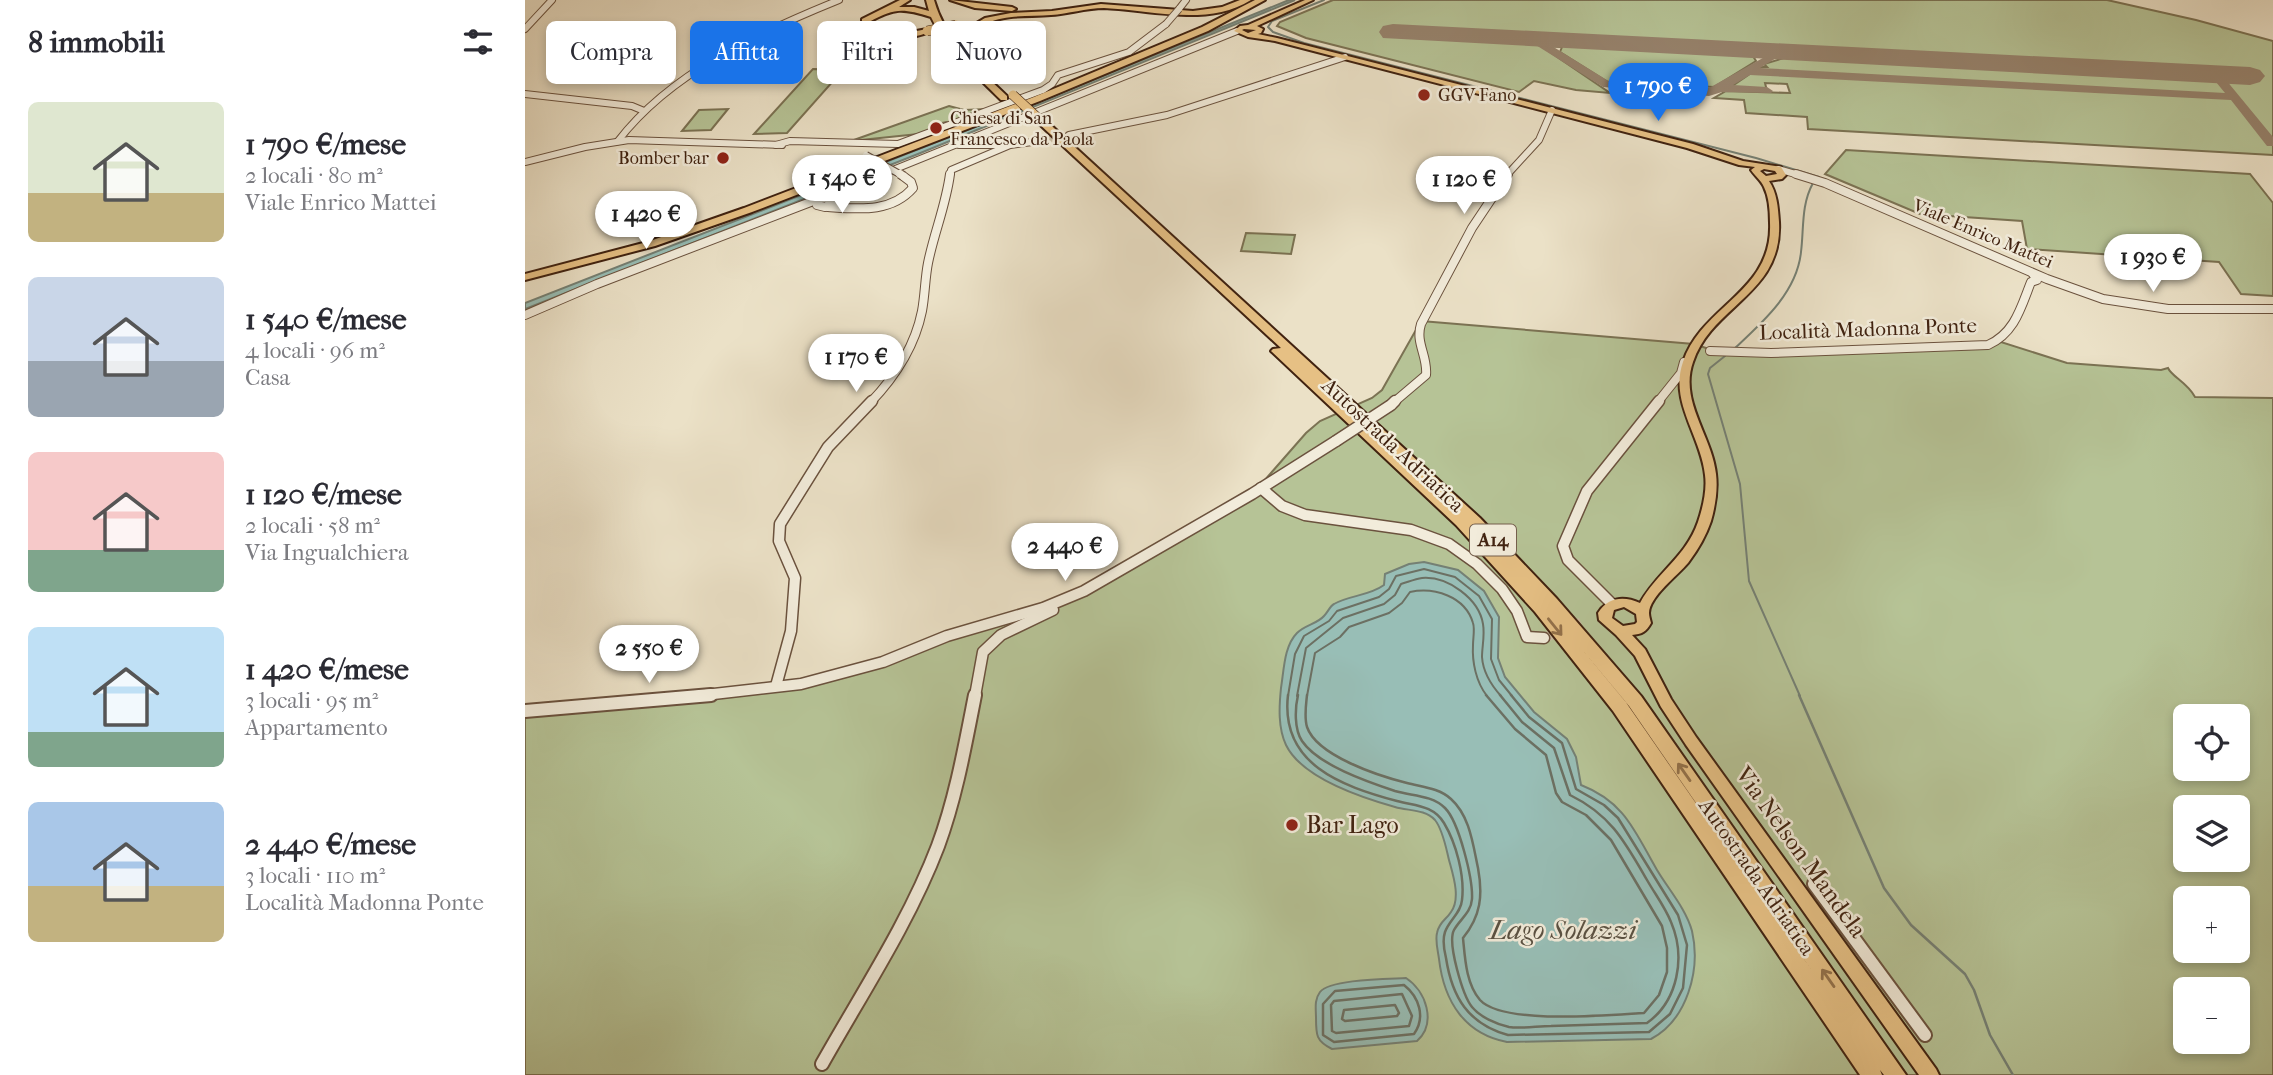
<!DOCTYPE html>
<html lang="it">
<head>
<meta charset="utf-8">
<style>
  :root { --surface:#fff; --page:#f7f7f7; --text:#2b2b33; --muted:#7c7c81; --accent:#1a73e8 }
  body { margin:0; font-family:"IM FELL French Canon",serif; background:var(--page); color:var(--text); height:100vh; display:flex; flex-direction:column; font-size:26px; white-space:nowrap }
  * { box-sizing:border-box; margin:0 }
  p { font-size:23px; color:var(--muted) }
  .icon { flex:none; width:38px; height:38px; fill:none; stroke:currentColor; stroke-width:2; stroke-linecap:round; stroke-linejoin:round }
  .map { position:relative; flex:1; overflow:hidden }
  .drawer { display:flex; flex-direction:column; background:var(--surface); width:525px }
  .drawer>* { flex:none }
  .banner { position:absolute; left:21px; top:21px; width:665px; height:63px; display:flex; gap:14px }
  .tools { position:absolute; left:1648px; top:704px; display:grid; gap:14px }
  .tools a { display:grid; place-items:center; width:77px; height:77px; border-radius:10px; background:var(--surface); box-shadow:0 4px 10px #0003; font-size:35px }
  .price { position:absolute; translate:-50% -60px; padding:0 16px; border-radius:24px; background:#fff; color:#222; font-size:23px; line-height:46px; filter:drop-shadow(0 2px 4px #0008) }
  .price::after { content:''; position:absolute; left:50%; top:42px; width:21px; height:16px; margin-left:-10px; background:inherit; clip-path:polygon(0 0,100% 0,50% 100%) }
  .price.on { background:var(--accent); color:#fff }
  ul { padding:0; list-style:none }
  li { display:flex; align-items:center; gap:21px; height:175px; padding:0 28px }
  li span { display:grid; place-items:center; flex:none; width:196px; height:140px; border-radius:10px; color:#555 }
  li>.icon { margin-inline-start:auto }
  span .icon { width:84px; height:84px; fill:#fffc; stroke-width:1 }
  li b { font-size:30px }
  h2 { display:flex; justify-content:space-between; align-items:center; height:84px; padding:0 28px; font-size:30px }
  .chip { padding:0 24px; border-radius:10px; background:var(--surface); box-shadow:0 4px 10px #0003; font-size:24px; line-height:63px }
  .chip.on { background:var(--accent); color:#fff }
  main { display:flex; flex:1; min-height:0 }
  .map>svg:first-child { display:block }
  .green { fill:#b6c396; stroke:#7b7253; stroke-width:2; fill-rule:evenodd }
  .water { fill:#98beb6; stroke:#758074; stroke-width:2 }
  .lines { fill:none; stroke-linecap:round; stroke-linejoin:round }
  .shore-far1 { stroke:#6c7063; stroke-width:2 }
  .shore { stroke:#6c7063; stroke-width:2.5 }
  .stream-far1 { stroke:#758074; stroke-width:2 }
  .stream { stroke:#758074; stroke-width:2.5 }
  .taxiway { fill:#96826c; fill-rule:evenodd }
  .runway { fill:#96826c; fill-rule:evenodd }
  .minor-tunnel-far1 { stroke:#c9bba2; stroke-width:6; stroke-dasharray:6 2.5; stroke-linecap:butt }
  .minor-tunnel { stroke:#c9bba2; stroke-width:10; stroke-dasharray:10 5; stroke-linecap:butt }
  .minor-far3-casing { stroke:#6b523e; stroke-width:8 }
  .minor-far2-casing { stroke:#6b523e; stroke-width:10 }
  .minor-far1-casing { stroke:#6b523e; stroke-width:13 }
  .minor-casing { stroke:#6b523e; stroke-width:16 }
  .major-casing { stroke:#402210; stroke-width:4 }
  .highway-casing { stroke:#402210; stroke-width:4 }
  .minor-far3 { stroke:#f2ecdb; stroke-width:6 }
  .minor-far2 { stroke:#f2ecdb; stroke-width:8 }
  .minor-far1 { stroke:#f2ecdb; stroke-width:10 }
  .minor { stroke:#f2ecdb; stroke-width:12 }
  .major { fill:#e6c084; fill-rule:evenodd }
  .highway { fill:#e6c084; fill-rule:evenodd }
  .minor-bridge-far2-casing { stroke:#6b523e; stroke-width:8; stroke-linecap:butt }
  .minor-bridge-far1-casing { stroke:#6b523e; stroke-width:10; stroke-linecap:butt }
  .minor-bridge-casing { stroke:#6b523e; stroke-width:13; stroke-linecap:butt }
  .highway-bridge-casing { stroke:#402210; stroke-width:10; stroke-linecap:butt }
  .minor-bridge-far2 { stroke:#f2ecdb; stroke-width:6 }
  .minor-bridge-far1 { stroke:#f2ecdb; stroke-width:8 }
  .minor-bridge { stroke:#f2ecdb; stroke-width:10 }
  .highway-bridge { stroke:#e6c084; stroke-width:9 }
  .oneway { stroke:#93714a }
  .poi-dot { fill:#8f2418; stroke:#f2ecdb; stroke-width:2.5 }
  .labels { text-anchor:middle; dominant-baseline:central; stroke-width:5; stroke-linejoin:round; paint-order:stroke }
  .far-poi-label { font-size:18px; fill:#402210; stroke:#f2ecdb; text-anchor:start }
  .far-street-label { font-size:18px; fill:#402210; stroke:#f2ecdb }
  .shield { fill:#f2ecdb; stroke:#755f4d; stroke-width:2 }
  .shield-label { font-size:19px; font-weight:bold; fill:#402210 }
  .street-label { font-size:21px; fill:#402210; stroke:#f2ecdb }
  .near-poi-label { font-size:24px; fill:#402210; stroke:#f2ecdb; text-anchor:start }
  .near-street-label { font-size:24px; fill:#402210; stroke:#f2ecdb }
  .near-water-label { font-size:28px; font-style:italic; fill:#5a5142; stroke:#f2ecdb }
</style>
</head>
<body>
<main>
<section class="drawer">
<h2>8 immobili<svg class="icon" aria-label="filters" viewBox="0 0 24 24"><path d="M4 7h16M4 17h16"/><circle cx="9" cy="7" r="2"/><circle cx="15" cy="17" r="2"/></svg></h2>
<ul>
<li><span style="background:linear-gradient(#dfe7d0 65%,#c2b280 0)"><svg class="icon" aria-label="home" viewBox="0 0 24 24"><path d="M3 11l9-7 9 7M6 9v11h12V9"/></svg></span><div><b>1 790 €/mese</b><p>2 locali · 80 m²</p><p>Viale Enrico Mattei</p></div></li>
<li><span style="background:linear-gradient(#c9d6e8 60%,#9aa5b1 0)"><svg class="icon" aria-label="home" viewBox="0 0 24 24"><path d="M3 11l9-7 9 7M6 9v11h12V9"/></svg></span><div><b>1 540 €/mese</b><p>4 locali · 96 m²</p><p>Casa</p></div></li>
<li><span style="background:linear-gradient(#f6c9c9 70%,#7fa58c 0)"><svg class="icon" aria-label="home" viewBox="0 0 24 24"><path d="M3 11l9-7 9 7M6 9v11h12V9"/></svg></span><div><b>1 120 €/mese</b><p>2 locali · 58 m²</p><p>Via Ingualchiera</p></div></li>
<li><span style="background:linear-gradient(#bfe0f5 75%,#7fa58c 0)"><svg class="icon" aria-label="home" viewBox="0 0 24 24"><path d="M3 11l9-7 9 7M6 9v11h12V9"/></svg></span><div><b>1 420 €/mese</b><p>3 locali · 95 m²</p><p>Appartamento</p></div></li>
<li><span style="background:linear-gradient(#a9c7e8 60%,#c2b280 0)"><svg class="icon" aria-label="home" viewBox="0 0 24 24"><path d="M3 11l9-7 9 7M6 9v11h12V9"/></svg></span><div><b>2 440 €/mese</b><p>3 locali · 110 m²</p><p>Località Madonna Ponte</p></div></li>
</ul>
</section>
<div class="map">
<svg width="1748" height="1075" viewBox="0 0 1748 1075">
  <rect width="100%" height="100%" fill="#ebe1c7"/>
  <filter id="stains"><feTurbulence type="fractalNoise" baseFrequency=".00286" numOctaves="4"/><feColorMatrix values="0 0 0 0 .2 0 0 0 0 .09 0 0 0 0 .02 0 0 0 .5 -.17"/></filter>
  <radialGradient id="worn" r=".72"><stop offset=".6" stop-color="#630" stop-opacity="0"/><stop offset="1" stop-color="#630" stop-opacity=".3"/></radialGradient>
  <g class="green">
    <polygon points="808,0 1582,0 1671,20 1748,41 1748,155 1283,129 1282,117 1221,113 1219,100 1189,98 1201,91 1265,93 1262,84 1240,83 1242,91 1203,89 1235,67 1242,67 1239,64 1259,58 1228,56 1231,61 1189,87 1149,85 1149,82 1141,82 1141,85 1091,80 1083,82 1035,52 1037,47 1016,46 1085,93 1051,90 1009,81 994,92 781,38 752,26 755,22"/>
    <polygon points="288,69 318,70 262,133 229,134"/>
    <polygon points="424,106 439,110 462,109 424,123 421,122 405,126 410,130 403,133 326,141"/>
    <polygon points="203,109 186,130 157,131 174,110"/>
    <polygon points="1321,150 1725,174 1748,203 1748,296 1716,294 1694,262 1502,249 1497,221 1395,214 1300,174"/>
    <polygon points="721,233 770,235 766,254 716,251"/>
    <path d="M896 321 1169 344 1190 351 1461 346 1476 342 1542 363 1636 370 1643 368C1647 377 1662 382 1670 397L1748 398V1075H0V710L301 681 551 596 732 489 781 433 795 421 847 398 857 390ZM1661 716H1713V768H1661ZM1661 807H1713V859H1661ZM1661 898H1713V950H1661ZM1661 989H1713V1041H1661Z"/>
  </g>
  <g class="water">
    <polygon points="764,0 770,0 393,154 0,309 0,303 509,104"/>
    <path d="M899 562 933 570 959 591 974 617 973 658 980 677 1009 712 1042 739 1051 757 1056 785C1100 802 1110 832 1132 870 1144 890 1161 909 1167 931 1176 970 1162 1020 1126 1039L982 1042C940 1034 919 1002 914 959 913 951 910 941 912 933 914 922 921 920 926 912 936 898 928 875 924 860 921 848 918 830 910 820 900 809 883 811 870 807 838 798 777 778 761 745 753 728 754 707 756 688 759 670 759 646 772 633 780 625 792 624 799 616 803 612 805 606 809 604 825 595 844 596 859 585L860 574 884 564Z"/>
    <path d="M881 978C901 991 912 1023 892 1041L807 1049C791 1041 791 1035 791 1018 791 1009 789 1000 795 992 805 979 864 979 881 978Z"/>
  </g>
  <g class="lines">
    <g class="shore-far1">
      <polyline points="763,696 770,654 779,636 804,621 812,611 854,597 864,589 871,576 899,569 930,577 954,596 967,619 966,659 974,680 987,696"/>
      <path d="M772 696 781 648 818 618 859 604 870 595 876 584C883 582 890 579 897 578 923 576 954 599 958 624 960 635 957 647 957 657 958 672 967 686 976 696"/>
      <path d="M782 696 790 653 815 637 824 627 864 613 877 603 885 592C909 587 940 596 948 623 950 629 948 638 948 645 947 662 951 682 962 696"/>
    </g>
    <g class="shore">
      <path d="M763 695C755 764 816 786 872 801 890 806 908 805 919 823 931 843 940 876 937 900 936 913 924 920 920 932 917 941 919 950 921 958 927 997 943 1024 983 1035L1124 1032 1145 1014 1158 988 1162 945 1153 915 1093 818 1079 805 1051 789 1037 743 1004 717 986 695"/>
      <path d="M773 695C770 708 769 729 777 741 793 765 843 782 870 791 887 796 907 795 920 808 934 822 948 879 947 899 946 913 935 919 929 930 922 943 938 996 947 1007 955 1017 971 1024 984 1027 996 1029 1013 1026 1026 1026 1058 1025 1090 1024 1122 1023 1153 1001 1161 957 1146 922 1140 907 1130 894 1122 880 1100 842 1086 815 1045 795L1029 748 997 722 975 695"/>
      <path d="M782 695C781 705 779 717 782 727 792 756 854 776 882 783 897 787 914 788 926 799 945 816 948 845 953 868 958 895 956 916 938 938 940 958 941 984 955 1000 978 1025 1084 1015 1119 1013L1134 995 1142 972V948L1137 926 1086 840 1061 815 1037 802 1031 793 1021 755 990 729 961 695"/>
      <path d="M879 985C894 997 901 1017 889 1034L809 1042 798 1035V1004L810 991Z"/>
      <polygon points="877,994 887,1016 884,1026 811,1033 807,1031 806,1005 809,1001"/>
      <polygon points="870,1005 874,1013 872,1016 820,1021 817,1019 819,1010"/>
    </g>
    <g class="stream-far1">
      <polyline points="799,0 747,21 743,27 748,32 779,43 1231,158 1294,177"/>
      <path d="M1210 348C1238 322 1272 292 1276 252 1279 228 1276 205 1288 183"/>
      <polyline points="1200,356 1185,368 1183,374 1215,484 1224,581 1275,696"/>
    </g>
    <polyline class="stream" points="1274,695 1359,888 1386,925 1440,974 1449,990 1465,1035 1488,1075"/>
    <polygon class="taxiway" points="1006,38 1014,38 1085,82 1184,88 1254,49 1258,50 1258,54 1235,68 1700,93 1691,82 1697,79 1701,80 1748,137 1748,146 1742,146 1706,100 1225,75 1208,85 1242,87 1248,91 1246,93 1197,92 1184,96 1078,87 1006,42"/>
    <polygon class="runway" points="868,24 1725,67 1735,70 1740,76 1735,82 1725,85 858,38 854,32 858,26"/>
    <polyline class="minor-tunnel-far1" points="515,141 544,135"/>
    <polyline class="minor-tunnel" points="1019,638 1060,621"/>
    <defs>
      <g id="minor-far3">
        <polyline points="654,9 661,0"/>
        <polyline points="0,29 27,0"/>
        <polyline points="0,94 107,106 119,111"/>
        <polyline points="544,135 642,115 820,57"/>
        <path d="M93 141C146 72 235 32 314 0"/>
        <polyline points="251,145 265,141 373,144 518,90 527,84 533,75 604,52 641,24"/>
        <polyline points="434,145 485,145 515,141"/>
        <polyline points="0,162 60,147 104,140 257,145"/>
        <polyline points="1253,169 1277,176"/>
        <polyline points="353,176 712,31"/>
        <polyline points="425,176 426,170 485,145"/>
        <polyline points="981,176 1014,140 1027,110"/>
      </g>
      <g id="minor-far2">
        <polyline points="1271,174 1300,183 1522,279 1578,299 1643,309 1748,309"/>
        <polyline points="299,198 357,174"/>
        <path d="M303 207C334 209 366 213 388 188L386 182 378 176"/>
        <polyline points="0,315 72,284 296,198 307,197 312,200 300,207 292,205 294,200"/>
        <path d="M1185 351 1246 353 1463 345C1490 333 1496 307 1506 282L1512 280 1508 274"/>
        <path d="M345 403C369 378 390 346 397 311 400 295 400 278 403 263 409 233 421 205 425 174"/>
        <path d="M868 403 901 375C903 356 890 343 896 324L947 228 983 174"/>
        <polyline points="1132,403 1156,373 1159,362"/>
      </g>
      <g id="minor-far1">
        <polyline points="866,405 870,401"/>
        <polyline points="736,488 757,506 780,515 886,530 924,544 952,564 977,589 992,611 1002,637 1019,638"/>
        <polyline points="1087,604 1043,560 1038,546 1062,491 1134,401"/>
        <polyline points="251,686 266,631 270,578 254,541 255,524 303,447 347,401"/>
        <polyline points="171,696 276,684 358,662 422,636 518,608 559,591 727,494 811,441"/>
        <polyline points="450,696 458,652 476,635 528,610"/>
      </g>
      <g id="minor">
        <polyline points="0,711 186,695"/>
        <polyline points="1289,884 1400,1035"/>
        <path d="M297 1064C337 993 384 922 413 846 431 797 440 746 450 695"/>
      </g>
      <path id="major" d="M780 0H788L732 26 738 29 736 33 733 34 752 38 1168 144 1218 161 1256 167 1261 175 1257 179 1244 181C1252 193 1253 207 1254 222 1258 294 1187 305 1168 362 1154 401 1187 436 1191 474 1193 490 1190 507 1186 521 1181 536 1172 551 1163 563 1153 575 1124 597 1124 613 1124 616 1125 619 1126 623 1121 632 1117 634 1107 635L1120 649 1146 699 1171 737 1411 1069 1414 1075H1394L1161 745 1136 707 1110 656 1091 635 1074 620 1073 613C1083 597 1099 596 1115 603 1132 572 1161 557 1173 522 1178 507 1182 490 1180 475 1176 436 1144 402 1158 362 1177 305 1248 292 1245 223 1245 211 1244 197 1239 187 1236 180 1230 176 1226 170L1230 167 1214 165 1162 148 750 41 723 37 709 31 715 26 723 25ZM719 29 731 30 723 33 717 30ZM1239 169 1250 171 1252 174 1241 176 1235 171ZM1099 607 1111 614 1112 622 1110 624 1098 626 1087 618 1089 610Z"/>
      <g id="highway">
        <path d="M375 0H385L374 7H389L404 11 401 0H409C421 42 452 67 482 96V100H476C450 74 422 51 406 17 377 8 370 8 344 22V25C362 37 382 33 402 29L406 31C386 41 356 40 337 28V19Z"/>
        <polygon points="425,0 487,7 491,9 487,11 450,8"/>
        <path d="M715 0H726C683 27 626 10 579 8 561 8 543 14 526 15 506 17 481 14 463 23 453 28 451 33 447 43L451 52 468 73 464 75 444 55 439 43 445 27 460 18 486 13 527 11 576 4 668 11 697 7Z"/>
        <polygon points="730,0 740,0 683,31 515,101 227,212 130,246 0,280 0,274 122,242 219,208 509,97 677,27"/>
        <path d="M511 117H517L955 518 1032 599 1116 696 1381 1075H1359L1355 1070 1357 1075H1335L1088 711 1010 612 931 525 746 351 748 349 756 348 511 121ZM1050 641 1104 706 1290 975 1100 701Z"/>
      </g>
    </defs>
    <use href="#minor-far3" class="minor-far3-casing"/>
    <use href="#minor-far2" class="minor-far2-casing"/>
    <use href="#minor-far1" class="minor-far1-casing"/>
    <use href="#minor" class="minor-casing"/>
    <use href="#major" class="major-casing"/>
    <use href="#highway" class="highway-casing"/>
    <use href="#minor-far3" class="minor-far3"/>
    <use href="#minor-far2" class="minor-far2"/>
    <use href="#minor-far1" class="minor-far1"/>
    <use href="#minor" class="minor"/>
    <use href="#major" class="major"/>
    <use href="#highway" class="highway"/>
    <defs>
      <g id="minor-bridge-far2">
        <polyline points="641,24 654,9"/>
        <polyline points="341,155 378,176"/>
      </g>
      <polyline id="minor-bridge-far1" points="375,174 378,176"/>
      <polyline id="minor-bridge" points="811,441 866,405"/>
      <g id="highway-bridge">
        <polyline points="402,31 431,25"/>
        <polyline points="488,95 514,119"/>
      </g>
    </defs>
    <use href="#minor-bridge-far2" class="minor-bridge-far2-casing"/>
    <use href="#minor-bridge-far1" class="minor-bridge-far1-casing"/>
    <use href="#minor-bridge" class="minor-bridge-casing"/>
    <use href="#highway-bridge" class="highway-bridge-casing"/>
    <use href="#minor-bridge-far2" class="minor-bridge-far2"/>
    <use href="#minor-bridge-far1" class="minor-bridge-far1"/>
    <use href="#minor-bridge" class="minor-bridge"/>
    <use href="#highway-bridge" class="highway-bridge"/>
  </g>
  <defs><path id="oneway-shaft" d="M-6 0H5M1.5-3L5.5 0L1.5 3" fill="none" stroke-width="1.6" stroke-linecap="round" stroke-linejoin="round" transform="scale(1.75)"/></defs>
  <g class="oneway">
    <use href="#oneway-shaft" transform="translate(1030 627) rotate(51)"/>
    <use href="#oneway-shaft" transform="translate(1159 772) rotate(-125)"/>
    <use href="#oneway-shaft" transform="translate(1303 978) rotate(-125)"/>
  </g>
  <g class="poi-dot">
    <circle cx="899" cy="95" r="7"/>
    <circle cx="411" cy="128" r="7"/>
    <circle cx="198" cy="158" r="7"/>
    <circle cx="767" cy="825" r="7"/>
  </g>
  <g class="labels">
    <g class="far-poi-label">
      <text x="913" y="95">GGV Fano</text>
      <text x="425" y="118">Chiesa di San<tspan x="425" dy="21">Francesco da Paola</tspan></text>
      <text x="184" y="158" text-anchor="end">Bomber bar</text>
    </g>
    <g class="far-street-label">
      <text transform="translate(1458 234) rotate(23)">Viale Enrico Mattei</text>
    </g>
    <rect class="shield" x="945" y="524.5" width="46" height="31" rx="5"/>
    <g class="shield-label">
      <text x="968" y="540">A14</text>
    </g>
    <g class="street-label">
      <text transform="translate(1343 329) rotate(-2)">Località Madonna Ponte</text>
      <text transform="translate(868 445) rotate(43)">Autostrada Adriatica</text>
      <text transform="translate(1232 877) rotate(55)">Autostrada Adriatica</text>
    </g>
    <g class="near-poi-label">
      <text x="781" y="825">Bar Lago</text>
    </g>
    <g class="near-street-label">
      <text transform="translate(1276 852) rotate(54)">Via Nelson Mandela</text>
    </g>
    <g class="near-water-label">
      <text x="1038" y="929">Lago Solazzi</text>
    </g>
  </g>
  <rect width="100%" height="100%" filter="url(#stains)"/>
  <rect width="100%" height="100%" fill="url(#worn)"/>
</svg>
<div class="tools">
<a><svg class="icon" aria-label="locate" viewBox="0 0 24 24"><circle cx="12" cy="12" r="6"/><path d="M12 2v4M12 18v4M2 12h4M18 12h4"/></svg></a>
<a><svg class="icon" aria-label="layers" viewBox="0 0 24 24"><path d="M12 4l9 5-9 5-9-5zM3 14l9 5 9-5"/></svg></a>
<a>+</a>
<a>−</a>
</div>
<b class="price on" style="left:1133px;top:123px">1 790 €</b>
<b class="price" style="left:317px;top:215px">1 540 €</b>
<b class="price" style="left:939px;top:216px">1 120 €</b>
<b class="price" style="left:121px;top:251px">1 420 €</b>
<b class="price" style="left:1628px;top:294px">1 930 €</b>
<b class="price" style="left:331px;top:394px">1 170 €</b>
<b class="price" style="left:540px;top:583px">2 440 €</b>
<b class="price" style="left:124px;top:685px">2 550 €</b>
<div class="banner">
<a class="chip">Compra</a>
<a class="chip on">Affitta</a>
<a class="chip">Filtri</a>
<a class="chip">Nuovo</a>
</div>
</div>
</main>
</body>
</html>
